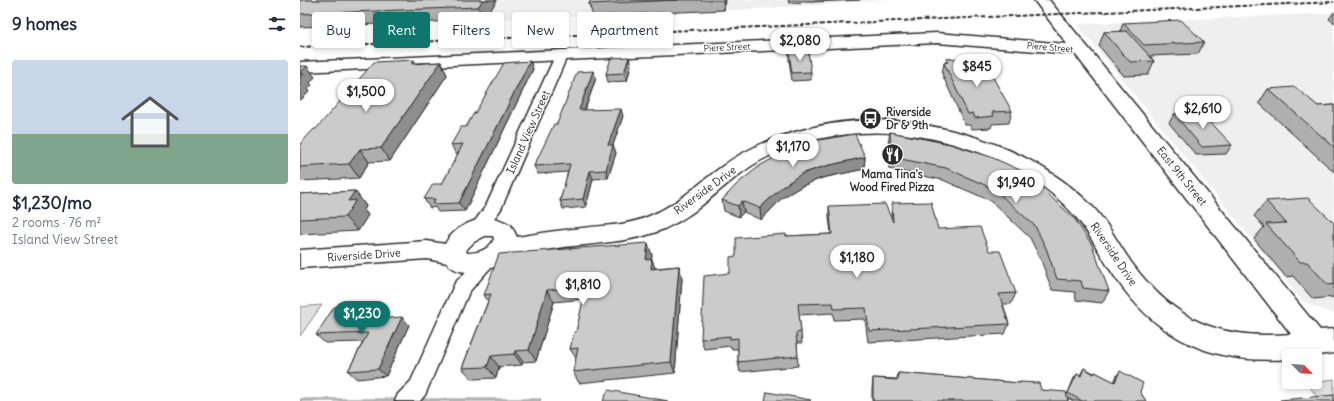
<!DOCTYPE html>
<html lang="en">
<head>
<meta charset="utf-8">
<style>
  :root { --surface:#fff; --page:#f2f2f3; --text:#1f2937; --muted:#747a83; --accent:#0f766e }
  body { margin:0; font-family:Delius,sans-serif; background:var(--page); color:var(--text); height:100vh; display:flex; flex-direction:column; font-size:15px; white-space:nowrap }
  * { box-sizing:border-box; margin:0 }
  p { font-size:13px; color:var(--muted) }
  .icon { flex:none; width:22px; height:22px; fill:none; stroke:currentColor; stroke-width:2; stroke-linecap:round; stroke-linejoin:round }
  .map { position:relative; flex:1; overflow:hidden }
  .side { display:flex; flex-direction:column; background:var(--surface); width:300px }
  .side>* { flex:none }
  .guide { position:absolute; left:12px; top:12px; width:380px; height:36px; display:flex; gap:8px }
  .needle { width:26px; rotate:114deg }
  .tools { position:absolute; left:982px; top:349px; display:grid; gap:8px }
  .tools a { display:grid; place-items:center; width:40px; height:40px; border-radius:4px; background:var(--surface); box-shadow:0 2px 6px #0003; font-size:20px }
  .price { position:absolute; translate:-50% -34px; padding:0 9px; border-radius:14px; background:#fff; color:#222; font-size:13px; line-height:26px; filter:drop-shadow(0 1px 2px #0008) }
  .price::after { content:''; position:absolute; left:50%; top:24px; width:12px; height:9px; margin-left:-6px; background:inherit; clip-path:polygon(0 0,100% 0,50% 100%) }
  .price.selected { background:var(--accent); color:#fff }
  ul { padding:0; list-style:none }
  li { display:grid; align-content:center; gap:8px; height:212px; padding:0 12px }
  li span { display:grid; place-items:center; height:124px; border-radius:4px; color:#555 }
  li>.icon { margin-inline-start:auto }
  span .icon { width:72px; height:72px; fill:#fffc; stroke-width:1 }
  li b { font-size:17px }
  h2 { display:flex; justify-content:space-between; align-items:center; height:48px; padding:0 12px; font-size:17px }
  .pill { padding:0 14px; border-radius:4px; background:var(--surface); box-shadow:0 2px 6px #0003; font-size:14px; line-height:36px }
  .pill.selected { background:var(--accent); color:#fff }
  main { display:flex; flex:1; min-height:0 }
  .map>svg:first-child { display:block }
  .built { fill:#efefef }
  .green { fill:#e0e0e0; stroke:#868686 }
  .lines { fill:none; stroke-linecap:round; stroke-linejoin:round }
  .street-casing { stroke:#2b2b2b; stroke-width:3 }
  .secondary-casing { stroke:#2b2b2b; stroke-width:3 }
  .street { fill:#fff; fill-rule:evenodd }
  .secondary { fill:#fff; fill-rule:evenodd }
  .rail { stroke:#2b2b2b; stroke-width:2; stroke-dasharray:4.5 2; stroke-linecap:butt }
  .wall { fill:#afafaf; stroke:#2b2b2b }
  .shaded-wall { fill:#8e8e8e; stroke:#2b2b2b }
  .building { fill:#cbcbcb; stroke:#2b2b2b }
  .labels { text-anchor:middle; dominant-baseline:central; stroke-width:3; stroke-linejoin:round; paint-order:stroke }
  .far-street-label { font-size:9px; fill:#2b2b2b; stroke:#fff }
  .poi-label { font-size:11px; font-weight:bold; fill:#2b2b2b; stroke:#fff; text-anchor:start }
  .street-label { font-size:11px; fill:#2b2b2b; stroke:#fff }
</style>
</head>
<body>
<main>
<section class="side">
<h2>9 homes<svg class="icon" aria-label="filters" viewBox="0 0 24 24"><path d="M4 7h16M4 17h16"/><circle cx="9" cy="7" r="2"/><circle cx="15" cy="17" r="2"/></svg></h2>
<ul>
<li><span style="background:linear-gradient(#c9d6e8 60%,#7fa58c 0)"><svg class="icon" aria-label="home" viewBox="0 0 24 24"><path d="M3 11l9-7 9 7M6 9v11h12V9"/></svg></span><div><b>$1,230/mo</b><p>2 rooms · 76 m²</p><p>Island View Street</p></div></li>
</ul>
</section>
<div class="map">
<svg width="1034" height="401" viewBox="0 0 1034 401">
  <rect width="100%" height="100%" fill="#fff"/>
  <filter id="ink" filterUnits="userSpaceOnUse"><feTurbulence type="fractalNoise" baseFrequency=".025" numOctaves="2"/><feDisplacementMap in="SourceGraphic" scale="8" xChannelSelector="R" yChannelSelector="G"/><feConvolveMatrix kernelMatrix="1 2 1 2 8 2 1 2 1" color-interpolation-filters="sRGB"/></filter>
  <g filter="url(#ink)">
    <g class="built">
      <polygon points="0,0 593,0 436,10 0,26"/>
      <polygon points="1034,13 1034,314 1003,302 777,24"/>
    </g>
    <g class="green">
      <polygon points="22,305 0,336 0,307"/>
      <polygon points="1034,379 1034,401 1020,401 1007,383"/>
      <polygon points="0,399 241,399 240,401 0,401"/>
    </g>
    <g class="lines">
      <defs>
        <g id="street">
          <polygon points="262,50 266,51 268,54 201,209 183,233 177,235 171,233 169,229 186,206 256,54 258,51"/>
          <polygon points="190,251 196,253 199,258 169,292 125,395 120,401 95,401 98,394 111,381 155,283 184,253"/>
        </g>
        <path id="secondary" d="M734 0H749L1020 330 1034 329V353L1010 356H989V359C914 365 857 340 815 277 801 257 791 235 775 216 727 160 634 128 560 133 516 136 470 149 435 178 409 198 395 215 364 229 338 240 312 242 284 245 260 247 236 251 212 256 207 258 205 261 200 264 193 268 182 272 173 272 163 273 152 270 147 263L127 259 0 268V250L127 241 145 244C153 228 175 217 193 218 199 219 205 222 211 225L217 237C239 233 261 230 282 228 305 225 326 226 347 217 379 204 394 187 420 168 466 133 539 116 596 121 666 128 736 153 788 202 806 219 817 242 831 262 874 321 919 340 991 334L775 54 637 43 0 72V62L637 33 767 44ZM185 236H193L194 239C189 250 178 253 167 253L166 250 174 242Z"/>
      </defs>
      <use href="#street" class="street-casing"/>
      <use href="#secondary" class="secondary-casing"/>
      <use href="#street" class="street"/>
      <use href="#secondary" class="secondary"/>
      <polyline class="rail" points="0,47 1034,2"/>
    </g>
    <g class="wall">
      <polygon points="0,0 197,0 184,20 0,27"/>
      <polygon points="291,0 425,0 424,10 293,16 289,4"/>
      <polygon points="488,0 560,0 489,3"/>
      <polygon points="1034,12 1034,23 1029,19"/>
      <polygon points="823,23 904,42 898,54 850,56 854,61 848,75 824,76 799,46 804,32 820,32"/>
      <polygon points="489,52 511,72 511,80 492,81 489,60"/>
      <polygon points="646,59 665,61 712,111 709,123 692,124 691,128 672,129 670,125 665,125 642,74 644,63 646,63"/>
      <polygon points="230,61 233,69 165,211 138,212 135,207 130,208 124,199 142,184 158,154 156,154 151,145 166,127 175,113"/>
      <polygon points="141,62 147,75 90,161 69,162 59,178 0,181 0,144 116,63"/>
      <polygon points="331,65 327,81 308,82 306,74"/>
      <polygon points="296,78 285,110 323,116 313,145 316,153 308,178 293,179 286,207 263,209 260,201 268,172 238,174 234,166 257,124"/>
      <polygon points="968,89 1018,106 1034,105 1034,172 959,103"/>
      <polygon points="874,114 932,145 926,154 896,155 869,123"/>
      <polygon points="590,132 650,144 809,291 802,303 776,300 775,292 752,290 741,260 730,238 691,201 643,180 589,169 588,144"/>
      <polygon points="565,157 564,169 522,178 502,186 482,198 461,220 444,212 439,217 424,211 422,200"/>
      <polygon points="55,191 66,206 64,210 68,215 58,231 0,234 0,194"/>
      <polygon points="966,201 1034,223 1034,297 1013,299 993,276 986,277 954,239 964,227 954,216"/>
      <polygon points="592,203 638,229 689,251 716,293 711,304 703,304 709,324 705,334 568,342 565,319 534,320 533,313 499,315 501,332 502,343 497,343 498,366 440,372 438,362 438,349 432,349 431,346 404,349 401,339 430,273 436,256 486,236 531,234 529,217 529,206 591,217"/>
      <polygon points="352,255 351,259 355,268 379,266 382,278 375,373 279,383 273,372 276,358 270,349 276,332 284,299 254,302 236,361 223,362 222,365 199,367 196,378 172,379 162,368 188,301 184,295"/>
      <polygon points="64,306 72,315 69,320 109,325 86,376 57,379 48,371 63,342 25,343 16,335"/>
      <polygon points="784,368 794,373 795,372 814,382 817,375 820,371 840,392 846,401 773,401 768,398 768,401 572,401 572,389 573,378 597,379 598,373 719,383 720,382 741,390 767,395 774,378 777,374 780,375"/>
    </g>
    <g class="shaded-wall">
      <polygon points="183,0 197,0 184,20 178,7"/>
      <polygon points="423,0 425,0 424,10"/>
      <polygon points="329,57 331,65 327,81 324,73"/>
      <polygon points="114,60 121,73 112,64"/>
      <polygon points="230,61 233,69 165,211 159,203"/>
      <polygon points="141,62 147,75 90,161 81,148"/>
      <polygon points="7,66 15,77 10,83 12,85 8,89 10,91 0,101 0,73"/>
      <polygon points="293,71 296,78 282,117 279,110"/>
      <polygon points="321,109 323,116 313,145 316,153 308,178 306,170 308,145"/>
      <polygon points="60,149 69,162 59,178 49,164"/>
      <polygon points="565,157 564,169 522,178 502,186 482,198 461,220 460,208 482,187 501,174 522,167"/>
      <polygon points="290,171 293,179 286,207 283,199"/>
      <polygon points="55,191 66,206 64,210 68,215 58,231 45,217 48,201"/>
      <polygon points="442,201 444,212 439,217 438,206"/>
      <polygon points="348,243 352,255 350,272 346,260"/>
      <polygon points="352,259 356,271 351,269"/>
      <polygon points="379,266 382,278 375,373 371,362"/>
      <polygon points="247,290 254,302 236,361 229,350"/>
      <polygon points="64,306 72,315 64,329 56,321"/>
      <polygon points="102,317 109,325 86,376 78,369"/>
      <polygon points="215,351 223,362 222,365 214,354"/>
      <polygon points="191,356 199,367 196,378 187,367"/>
    </g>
    <g class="building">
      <polygon points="0,0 183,0 178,7 0,14"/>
      <polygon points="291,0 378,0 289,4"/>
      <polygon points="881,20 904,42 844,45 823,23"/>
      <polygon points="827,31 854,61 830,62 804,32"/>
      <polygon points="508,51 511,72 492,73 489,52"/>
      <polygon points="329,57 324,73 306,74 311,58"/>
      <polygon points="663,58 665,61 683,60 712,111 692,112 694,116 675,118 673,113 668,114 644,63 648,62 646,59"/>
      <polygon points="114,60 112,64 141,62 81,148 60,149 49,164 0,167 0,144 14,129 16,129 74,62"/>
      <polygon points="230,61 159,203 133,204 135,199 124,199 133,184 142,184 163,144 151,145 161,127 166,127 174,113 175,113 204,63"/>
      <polygon points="0,66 7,66 0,73"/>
      <polygon points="293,71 279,110 321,109 308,145 313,145 306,170 290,171 283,199 260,201 270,164 234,166 254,124 257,124 277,72"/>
      <polygon points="0,74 4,74 0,77"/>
      <polygon points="995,87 1018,106 1034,105 1034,147 968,89"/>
      <polygon points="902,113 932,145 902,147 874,114"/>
      <polygon points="590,132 650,144 691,157 722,171 774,218 792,245 809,291 783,288 781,281 757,279 746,248 735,226 694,189 646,168 591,157"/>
      <polygon points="555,134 565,157 522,167 501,174 482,187 460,208 442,201 438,206 422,200 438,183 461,165 483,153 507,142"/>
      <polygon points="55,191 48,201 56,200 45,217 0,219 0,194"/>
      <polygon points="1008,198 1034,223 1034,284 1028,285 1007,262 1000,262 966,224 986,223 966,201"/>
      <polygon points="631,202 638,229 680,227 689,251 700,251 716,293 699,294 709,324 569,331 566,308 534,309 533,303 498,304 501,332 496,333 498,356 438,362 438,338 430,339 430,336 401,339 404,276 430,273 430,257 436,256 436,238 486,234 486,236 532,234 529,206 585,204 593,222 592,203"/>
      <polygon points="348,243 346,260 352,259 351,269 379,266 371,362 273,372 278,348 270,349 274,332 276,332 286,287 247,290 229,350 215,351 214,354 191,356 187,367 162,368 191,294 184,295 199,254"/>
      <polygon points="64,306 56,321 102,317 78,369 48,371 68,333 16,335 34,307"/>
      <polygon points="784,368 794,374 795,372 815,382 820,371 843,383 840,392 846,401 782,401 768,393 777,374 781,376"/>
      <polygon points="598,373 720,383 720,382 739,383 741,390 766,392 768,401 573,401 573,378 598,380"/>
      <polygon points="308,390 368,401 303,401"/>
      <polygon points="467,392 511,400 510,401 465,401"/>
      <polygon points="1034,395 1034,401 981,401 980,400"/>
    </g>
  </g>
  <defs>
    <symbol id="bus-disc" viewBox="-11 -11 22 22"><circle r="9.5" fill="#2b2b2b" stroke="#fff"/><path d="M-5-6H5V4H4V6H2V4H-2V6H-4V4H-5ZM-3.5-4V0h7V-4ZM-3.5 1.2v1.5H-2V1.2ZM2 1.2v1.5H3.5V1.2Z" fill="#fff"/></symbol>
    <symbol id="restaurant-disc" viewBox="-11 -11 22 22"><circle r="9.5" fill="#2b2b2b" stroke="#fff"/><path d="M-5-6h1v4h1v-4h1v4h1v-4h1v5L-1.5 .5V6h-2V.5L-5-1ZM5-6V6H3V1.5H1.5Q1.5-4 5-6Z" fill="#fff"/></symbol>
  </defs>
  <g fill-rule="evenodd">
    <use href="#bus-disc" x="558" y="106" width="25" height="25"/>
    <use href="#restaurant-disc" x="580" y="142" width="25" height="25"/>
  </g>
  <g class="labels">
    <g class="far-street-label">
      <text transform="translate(427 47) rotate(-3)">Piere Street</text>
      <text transform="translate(750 47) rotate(5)">Piere Street</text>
    </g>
    <g class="poi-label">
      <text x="586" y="112">Riverside<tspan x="586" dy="13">Dr &amp; 9th</tspan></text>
      <text x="592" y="174" text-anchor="middle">Mama Tina's<tspan x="592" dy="13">Wood Fired Pizza</tspan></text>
    </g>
    <g class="street-label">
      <text transform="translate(228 132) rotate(-66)">Island View Street</text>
      <text transform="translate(882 176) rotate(51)">East 9th Street</text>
      <text transform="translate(405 190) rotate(-36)">Riverside Drive</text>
      <text transform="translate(814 254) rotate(56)">Riverside Drive</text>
      <text transform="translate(64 255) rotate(-4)">Riverside Drive</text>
    </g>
  </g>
</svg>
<div class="tools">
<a><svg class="needle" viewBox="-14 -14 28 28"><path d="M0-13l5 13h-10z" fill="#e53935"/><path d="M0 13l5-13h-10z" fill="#747a83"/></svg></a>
</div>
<b class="price" style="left:500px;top:62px">$2,080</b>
<b class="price" style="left:677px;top:88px">$845</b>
<b class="price" style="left:66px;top:113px">$1,500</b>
<b class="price" style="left:903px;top:130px">$2,610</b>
<b class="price" style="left:493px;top:168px">$1,170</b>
<b class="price" style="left:716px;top:204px">$1,940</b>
<b class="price" style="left:557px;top:279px">$1,180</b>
<b class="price" style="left:283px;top:306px">$1,810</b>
<b class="price selected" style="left:62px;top:335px">$1,230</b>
<div class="guide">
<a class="pill">Buy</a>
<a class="pill selected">Rent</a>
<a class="pill">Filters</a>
<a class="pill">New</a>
<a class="pill">Apartment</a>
</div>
</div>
</main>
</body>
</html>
